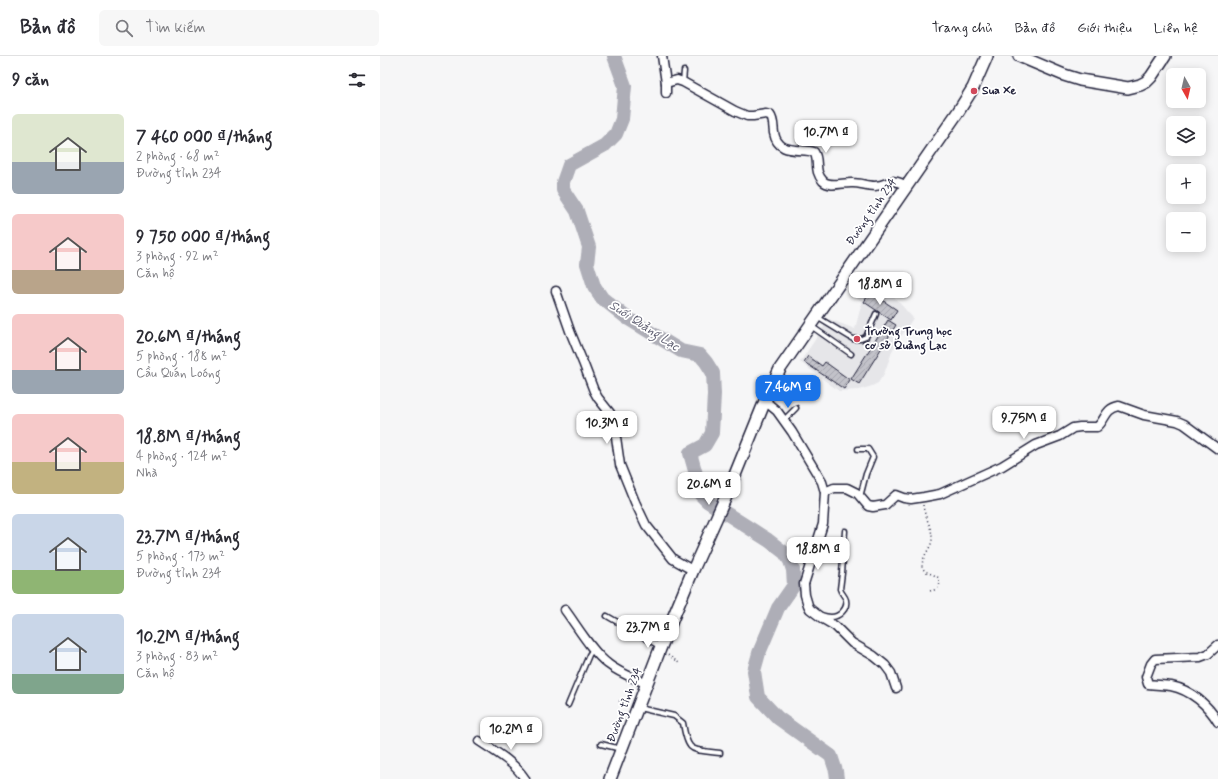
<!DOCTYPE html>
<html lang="vi">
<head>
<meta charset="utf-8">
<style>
  :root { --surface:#fff; --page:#f7f7f7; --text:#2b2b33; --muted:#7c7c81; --line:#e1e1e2; --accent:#1a73e8 }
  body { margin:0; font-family:Mynerve,sans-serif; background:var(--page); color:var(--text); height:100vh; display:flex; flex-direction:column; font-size:15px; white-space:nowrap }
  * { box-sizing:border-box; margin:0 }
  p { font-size:13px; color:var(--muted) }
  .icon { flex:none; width:22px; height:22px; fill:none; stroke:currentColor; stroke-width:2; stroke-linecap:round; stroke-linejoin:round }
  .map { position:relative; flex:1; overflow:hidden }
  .side { display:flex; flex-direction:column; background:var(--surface); width:380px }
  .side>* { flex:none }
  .needle { width:26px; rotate:172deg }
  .fabs { position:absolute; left:786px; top:12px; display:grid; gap:8px }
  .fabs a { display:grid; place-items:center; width:40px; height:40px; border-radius:6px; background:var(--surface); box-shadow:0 2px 10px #0003; font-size:20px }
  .price { position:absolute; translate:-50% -34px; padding:0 9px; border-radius:8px; background:#fff; color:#222; font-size:13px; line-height:26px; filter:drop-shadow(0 1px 2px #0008) }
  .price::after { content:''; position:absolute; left:50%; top:24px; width:12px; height:9px; margin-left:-6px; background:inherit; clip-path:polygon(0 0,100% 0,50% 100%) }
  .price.active { background:var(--accent); color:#fff }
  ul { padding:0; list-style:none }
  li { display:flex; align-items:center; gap:12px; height:100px; padding:0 12px }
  li span { display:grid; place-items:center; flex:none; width:112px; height:80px; border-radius:6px; color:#555 }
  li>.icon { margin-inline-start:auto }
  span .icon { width:48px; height:48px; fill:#fffc; stroke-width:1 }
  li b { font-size:17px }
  h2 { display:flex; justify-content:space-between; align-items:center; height:48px; padding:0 12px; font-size:17px }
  header { display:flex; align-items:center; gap:24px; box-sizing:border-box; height:56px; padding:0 20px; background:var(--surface); border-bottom:1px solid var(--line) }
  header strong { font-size:19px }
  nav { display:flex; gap:22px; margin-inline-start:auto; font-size:14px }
  .search { width:280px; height:36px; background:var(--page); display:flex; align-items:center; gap:10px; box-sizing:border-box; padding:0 14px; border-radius:6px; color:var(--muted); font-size:15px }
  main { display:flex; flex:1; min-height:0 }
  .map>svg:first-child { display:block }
  .built { fill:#e6e6e9 }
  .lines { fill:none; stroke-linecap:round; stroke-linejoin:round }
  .river { stroke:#aeaeb7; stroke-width:14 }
  .building { fill:url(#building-hatch); stroke:#22223b }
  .service-casing { stroke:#22223b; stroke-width:7 }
  .minor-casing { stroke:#22223b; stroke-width:11 }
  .secondary-casing { stroke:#22223b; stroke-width:14 }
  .path { stroke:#22223b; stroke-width:1.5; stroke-dasharray:1 3; stroke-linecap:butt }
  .service { stroke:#fff; stroke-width:4 }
  .minor { stroke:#fff; stroke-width:8 }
  .secondary { stroke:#fff; stroke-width:11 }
  .poi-dot { fill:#d1495b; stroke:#fff; stroke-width:1.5 }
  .labels { text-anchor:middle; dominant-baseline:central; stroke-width:3.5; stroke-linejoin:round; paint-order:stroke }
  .poi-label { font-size:12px; font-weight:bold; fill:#22223b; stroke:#fff; text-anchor:start }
  .street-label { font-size:12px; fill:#22223b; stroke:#fff }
  .water-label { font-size:13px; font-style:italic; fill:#5a5a6d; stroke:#fff }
</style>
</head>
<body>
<header>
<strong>Bản đồ</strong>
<div class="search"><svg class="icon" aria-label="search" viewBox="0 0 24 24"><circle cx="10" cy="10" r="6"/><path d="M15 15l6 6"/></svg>Tìm kiếm</div>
<nav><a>Trang chủ</a><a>Bản đồ</a><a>Giới thiệu</a><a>Liên hệ</a></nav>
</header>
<main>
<section class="side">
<h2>9 căn<svg class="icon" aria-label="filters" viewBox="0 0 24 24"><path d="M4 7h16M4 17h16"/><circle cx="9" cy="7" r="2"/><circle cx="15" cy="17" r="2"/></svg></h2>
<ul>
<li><span style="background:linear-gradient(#dfe7d0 60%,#9aa5b1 0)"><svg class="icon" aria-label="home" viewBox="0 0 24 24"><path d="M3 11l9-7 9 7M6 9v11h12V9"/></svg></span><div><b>7 460 000 ₫/tháng</b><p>2 phòng · 68 m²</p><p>Đường tỉnh 234</p></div></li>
<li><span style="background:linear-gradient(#f6c9c9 70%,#b9a48a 0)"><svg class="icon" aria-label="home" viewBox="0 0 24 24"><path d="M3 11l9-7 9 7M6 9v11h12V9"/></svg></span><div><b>9 750 000 ₫/tháng</b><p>3 phòng · 92 m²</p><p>Căn hộ</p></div></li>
<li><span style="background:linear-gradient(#f6c9c9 70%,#9aa5b1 0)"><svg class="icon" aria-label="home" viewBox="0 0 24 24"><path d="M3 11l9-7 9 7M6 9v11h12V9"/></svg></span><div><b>20.6M ₫/tháng</b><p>5 phòng · 188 m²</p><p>Cầu Quán Loóng</p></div></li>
<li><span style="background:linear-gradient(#f6c9c9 60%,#c2b280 0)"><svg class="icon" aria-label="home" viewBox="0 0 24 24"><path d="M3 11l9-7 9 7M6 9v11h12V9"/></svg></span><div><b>18.8M ₫/tháng</b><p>4 phòng · 124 m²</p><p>Nhà</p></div></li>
<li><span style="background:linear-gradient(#c9d6e8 70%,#8fb573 0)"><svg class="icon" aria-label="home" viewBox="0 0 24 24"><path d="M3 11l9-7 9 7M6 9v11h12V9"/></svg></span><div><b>23.7M ₫/tháng</b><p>5 phòng · 173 m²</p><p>Đường tỉnh 234</p></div></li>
<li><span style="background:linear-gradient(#c9d6e8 75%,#7fa58c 0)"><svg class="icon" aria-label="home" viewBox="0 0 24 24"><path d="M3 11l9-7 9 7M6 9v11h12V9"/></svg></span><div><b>10.2M ₫/tháng</b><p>3 phòng · 83 m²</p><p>Căn hộ</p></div></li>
</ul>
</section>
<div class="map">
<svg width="838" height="723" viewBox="0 0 838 723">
  <defs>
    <pattern id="building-hatch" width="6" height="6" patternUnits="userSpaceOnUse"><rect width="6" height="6" fill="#c2c2c9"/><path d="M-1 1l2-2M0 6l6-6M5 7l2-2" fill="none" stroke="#a6a6ae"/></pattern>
  </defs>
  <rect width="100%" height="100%" fill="#f6f6f7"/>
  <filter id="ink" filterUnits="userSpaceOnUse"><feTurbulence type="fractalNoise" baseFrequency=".025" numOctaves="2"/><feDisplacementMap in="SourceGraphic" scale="8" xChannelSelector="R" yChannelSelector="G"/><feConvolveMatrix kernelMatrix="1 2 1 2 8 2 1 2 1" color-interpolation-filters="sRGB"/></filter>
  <g filter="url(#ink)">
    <polygon class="built" points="498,223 533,262 513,293 504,318 498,327 492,330 479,334 459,335 420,306 449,263 475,273 482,246 474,239 489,233"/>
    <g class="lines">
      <polyline class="river" points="234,0 245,30 242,63 236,78 225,89 189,109 183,126 183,134 197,155 209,191 207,208 214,230 222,242 247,262 301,295 320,299 326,306 333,317 334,338 332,377 325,389 310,397 319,429 321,439 327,445 388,484 405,497 410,505 413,514 414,529 398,552 379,597 374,615 378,641 398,662 451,700 456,715 457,723"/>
    </g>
    <g class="building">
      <polygon points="490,236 517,254 511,264 484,246"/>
      <polygon points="508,264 516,269 479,328 471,323"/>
      <polygon points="428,300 442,310 445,306 470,324 464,333 424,306"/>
    </g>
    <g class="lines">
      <defs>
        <g id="service">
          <polyline points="303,26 304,15"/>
          <polyline points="437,261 473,283 481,283 486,281 496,258"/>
          <polyline points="431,270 471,298"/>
          <polyline points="404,364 416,352"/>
          <polyline points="478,393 488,393 493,401 486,418 480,441"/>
          <path d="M441 559C444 560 447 561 451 561 459 561 468 553 466 544 465 540 461 537 460 533L462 517 465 475"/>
          <polyline points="227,560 281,591"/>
          <polyline points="188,649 209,599 213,593"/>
          <path d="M259 652 294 660 303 667C308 698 311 693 340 697"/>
          <polyline points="221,688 241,693"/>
        </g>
        <g id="minor">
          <polyline points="282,0 286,27 286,37"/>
          <path d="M286 27 297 24 303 26 355 55 367 60H373L386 58 390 59C394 64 393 71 394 77 398 99 419 92 434 96 440 105 433 114 443 125 450 132 464 126 473 127 480 127 487 130 495 130 511 129 507 120 527 130"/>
          <polyline points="176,235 190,275 204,309 214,335 218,342 230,357 234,367 240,409 255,446 266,469 293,503 307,511 313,514"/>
          <polyline points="385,345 397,355 412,376 442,426 445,436 443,468 424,528 425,539 428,549 430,553 443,563 455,570 472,587 494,600 505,609 511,617 516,632"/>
          <path d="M445 436 454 432H467L477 437 488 450 493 451 505 449 516 439 524 442 531 443 544 441 560 438 622 410 656 389 680 380 693 372 700 371H717C726 364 724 353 739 350L764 359 797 365 804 368 838 393"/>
          <path d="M185 554C197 570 212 596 228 608 239 617 254 622 267 628"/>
          <path d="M838 589 828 598 820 601 775 603 771 608 766 621 768 628C776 629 783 629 791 630 811 634 828 649 838 666"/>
          <path d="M99 685C116 696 134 706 145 723"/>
        </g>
        <g id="secondary">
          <polyline points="639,0 684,19 700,24 748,32 760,29 766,26 771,21 785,0"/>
          <polyline points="230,723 280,593 313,514 348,436 385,345 400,313 578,56 593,32 607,0"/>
        </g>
      </defs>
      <use href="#service" class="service-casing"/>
      <use href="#minor" class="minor-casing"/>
      <use href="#secondary" class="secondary-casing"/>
      <g class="path">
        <path d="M543 449C544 461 553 472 552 484 551 493 542 499 542 511 546 519 556 517 560 524 560 532 557 534 549 535"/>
        <polyline points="288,599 299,607"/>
        <polyline points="239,645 249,648"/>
      </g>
      <use href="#service" class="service"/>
      <use href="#minor" class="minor"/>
      <use href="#secondary" class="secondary"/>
    </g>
  </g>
  <g class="poi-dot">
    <circle cx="594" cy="35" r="4"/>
    <circle cx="477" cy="283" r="4"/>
  </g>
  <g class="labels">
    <g class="poi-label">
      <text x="602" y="35">Sua Xe</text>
      <text x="485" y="276">Trường Trung học<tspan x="485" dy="14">cơ sở Quảng Lạc</tspan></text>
    </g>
    <g class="street-label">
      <text transform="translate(492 156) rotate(-55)">Đường tỉnh 234</text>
      <text transform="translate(245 649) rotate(-69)">Đường tỉnh 234</text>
    </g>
    <g class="water-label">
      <text transform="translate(264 270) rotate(33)">Suối Quảng Lạc</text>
    </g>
  </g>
</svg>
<div class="fabs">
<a><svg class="needle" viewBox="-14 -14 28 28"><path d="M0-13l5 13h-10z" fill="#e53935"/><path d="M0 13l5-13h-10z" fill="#7c7c81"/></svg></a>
<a><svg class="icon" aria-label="layers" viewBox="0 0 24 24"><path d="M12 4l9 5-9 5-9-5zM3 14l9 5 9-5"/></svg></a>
<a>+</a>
<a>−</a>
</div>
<b class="price" style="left:446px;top:98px">10.7M ₫</b>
<b class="price" style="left:500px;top:250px">18.8M ₫</b>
<b class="price active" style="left:408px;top:353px">7.46M ₫</b>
<b class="price" style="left:644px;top:384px">9.75M ₫</b>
<b class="price" style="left:227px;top:389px">10.3M ₫</b>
<b class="price" style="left:329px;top:450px">20.6M ₫</b>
<b class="price" style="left:438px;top:515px">18.8M ₫</b>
<b class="price" style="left:268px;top:593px">23.7M ₫</b>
<b class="price" style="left:131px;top:695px">10.2M ₫</b>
</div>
</main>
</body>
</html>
